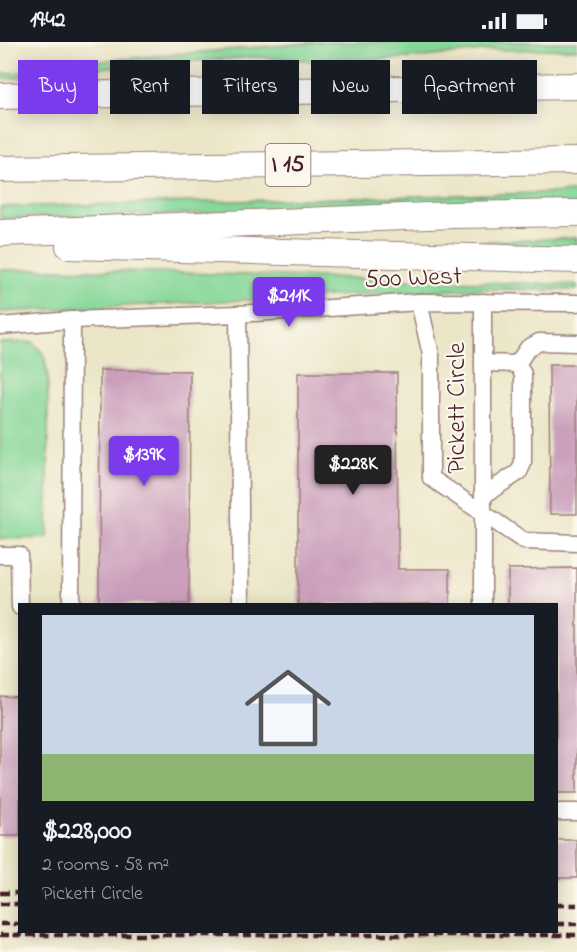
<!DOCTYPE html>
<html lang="en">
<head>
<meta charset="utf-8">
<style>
  :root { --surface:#171b24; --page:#20242c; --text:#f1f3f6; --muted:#9ea1a6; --line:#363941; --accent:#7c3aed }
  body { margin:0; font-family:"Indie Flower",sans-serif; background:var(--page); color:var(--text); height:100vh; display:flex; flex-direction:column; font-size:22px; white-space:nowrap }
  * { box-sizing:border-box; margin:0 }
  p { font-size:20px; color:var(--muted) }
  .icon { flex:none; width:33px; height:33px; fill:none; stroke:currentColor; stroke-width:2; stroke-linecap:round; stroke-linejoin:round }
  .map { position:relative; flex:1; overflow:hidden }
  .panel { position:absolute; left:18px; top:561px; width:540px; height:330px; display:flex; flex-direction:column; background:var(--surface); border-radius:0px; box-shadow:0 3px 15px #0003 }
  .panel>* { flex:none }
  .banner { position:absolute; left:18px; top:18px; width:542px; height:54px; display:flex; gap:12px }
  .price { position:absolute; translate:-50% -51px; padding:0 14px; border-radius:6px; background:var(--accent); color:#fff; font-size:20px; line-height:39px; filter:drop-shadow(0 2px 3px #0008) }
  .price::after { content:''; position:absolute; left:50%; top:36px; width:18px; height:14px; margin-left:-9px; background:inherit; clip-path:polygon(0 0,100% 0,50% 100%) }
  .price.selected { background:#222; color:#fff }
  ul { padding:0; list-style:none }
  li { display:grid; align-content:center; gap:12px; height:318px; padding:0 24px }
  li+li { border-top:2px solid var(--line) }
  li span { display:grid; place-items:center; height:186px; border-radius:0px; color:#555 }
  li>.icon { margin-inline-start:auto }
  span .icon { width:108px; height:108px; fill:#fffc; stroke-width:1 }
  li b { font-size:26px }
  .chip { padding:0 21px; border-radius:0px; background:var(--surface); box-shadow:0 3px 15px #0003; font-size:21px; line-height:54px }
  .chip.selected { background:var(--accent); color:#fff }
  .status { display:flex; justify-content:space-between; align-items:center; height:42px; padding:0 30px; background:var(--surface); direction:ltr }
  .status svg { height:16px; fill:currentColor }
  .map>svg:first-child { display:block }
  .green { fill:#85d798; stroke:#687b62; stroke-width:1.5 }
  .building { fill:#cb9fbc }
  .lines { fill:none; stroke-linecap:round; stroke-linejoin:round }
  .minor-casing { stroke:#9b827a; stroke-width:19 }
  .highway-casing { stroke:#9b827a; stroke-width:28 }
  .minor { stroke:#fff; stroke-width:16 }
  .highway { stroke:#fff; stroke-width:26 }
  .rail { stroke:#4a1f2b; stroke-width:4.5; stroke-dasharray:9 4.5; stroke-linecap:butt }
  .labels { text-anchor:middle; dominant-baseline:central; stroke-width:4.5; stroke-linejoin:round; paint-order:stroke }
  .shield { fill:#fbf7ec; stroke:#7f6065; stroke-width:1.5 }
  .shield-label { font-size:24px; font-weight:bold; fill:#4a1f2b }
  .street-label { font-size:26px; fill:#4a1f2b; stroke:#fbf7ec }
</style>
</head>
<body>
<div class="status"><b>19:42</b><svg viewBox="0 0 49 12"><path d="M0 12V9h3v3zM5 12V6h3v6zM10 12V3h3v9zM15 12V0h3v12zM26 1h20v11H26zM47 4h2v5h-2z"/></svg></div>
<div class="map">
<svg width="577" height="910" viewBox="0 0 577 910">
  <rect width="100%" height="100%" fill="#fbf7ec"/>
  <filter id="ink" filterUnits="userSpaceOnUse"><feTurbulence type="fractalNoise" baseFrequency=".0167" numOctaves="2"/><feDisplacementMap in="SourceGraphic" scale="12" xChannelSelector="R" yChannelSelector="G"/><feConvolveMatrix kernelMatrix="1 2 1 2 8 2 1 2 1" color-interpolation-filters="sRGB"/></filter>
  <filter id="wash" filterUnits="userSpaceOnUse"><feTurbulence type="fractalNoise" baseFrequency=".008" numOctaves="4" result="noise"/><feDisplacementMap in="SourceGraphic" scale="24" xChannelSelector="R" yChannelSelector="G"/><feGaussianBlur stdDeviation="1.35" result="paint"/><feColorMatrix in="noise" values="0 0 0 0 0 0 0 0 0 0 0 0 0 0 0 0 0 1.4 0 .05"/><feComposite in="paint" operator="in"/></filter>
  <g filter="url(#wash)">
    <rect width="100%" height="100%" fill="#ece6c8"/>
    <g class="green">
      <polygon points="317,0 577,0 577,7 492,8 415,16 315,19 257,15 98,26 78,21"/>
      <polygon points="73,29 73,32 0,37 0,31"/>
      <polygon points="577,150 577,164 0,176 0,165"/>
      <polygon points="577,196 577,210 452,201"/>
      <polygon points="58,227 577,243 577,248 473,247 0,270 0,228"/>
      <polygon points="33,300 44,313 48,336 48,496 0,497 0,301"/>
    </g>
    <g id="blocks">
      <g class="building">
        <polygon points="549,323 577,323 577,472 550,472"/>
        <polygon points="100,328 190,329 189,562 99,562"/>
        <polygon points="298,331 397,331 398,527 450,527 450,562 298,562"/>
        <polygon points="577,526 577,751 556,751 556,562 508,562 508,527"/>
        <polygon points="0,654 20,655 20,794 0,794"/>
        <rect x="556" y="798" width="21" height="38"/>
      </g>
    </g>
  </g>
  <g filter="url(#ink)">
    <use href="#blocks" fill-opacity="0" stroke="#9b827a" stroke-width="1.5"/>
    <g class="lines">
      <defs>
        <g id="minor">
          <polyline points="419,260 431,313 431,436 524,499 577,501"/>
          <polyline points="483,260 483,562"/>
          <polyline points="238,272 241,562"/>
          <polyline points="0,284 72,278 238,272 419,260 577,261"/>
          <polyline points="483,321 517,322 523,332 523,421 519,430 484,453"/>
          <polyline points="517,322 528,306 539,300 577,301"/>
          <polyline points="0,513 19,513 20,565"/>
          <polyline points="71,562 72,278"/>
          <polyline points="556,770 577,770"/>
        </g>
        <g id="highway">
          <polyline points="0,54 577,44"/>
          <polyline points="0,127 577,119"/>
          <polyline points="0,191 453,173 577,171"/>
          <polyline points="69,204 577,218"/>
        </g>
      </defs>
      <use href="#minor" class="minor-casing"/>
      <use href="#highway" class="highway-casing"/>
      <use href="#minor" class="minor"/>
      <use href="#highway" class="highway"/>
      <g class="rail">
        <polyline points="0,851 20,851"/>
        <polyline points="0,862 20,862"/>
        <polyline points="556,863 577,863"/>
        <polyline points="0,882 20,882"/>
        <polyline points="556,882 577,882"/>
        <polyline points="0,893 577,893"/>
      </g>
    </g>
  </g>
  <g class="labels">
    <rect class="shield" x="265.5" y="102" width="45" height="42" rx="4.5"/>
    <g class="shield-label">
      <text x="288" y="123">I 15</text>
    </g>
    <g class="street-label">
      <text transform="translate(413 237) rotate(-2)">500 West</text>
      <text transform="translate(458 366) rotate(-90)">Pickett Circle</text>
    </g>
  </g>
</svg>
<b class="price" style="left:289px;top:286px">$211K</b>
<b class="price" style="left:144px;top:445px">$139K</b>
<b class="price selected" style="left:353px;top:454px">$228K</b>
<div class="banner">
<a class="chip selected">Buy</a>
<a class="chip">Rent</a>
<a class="chip">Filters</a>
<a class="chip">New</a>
<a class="chip">Apartment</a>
</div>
<section class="panel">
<ul>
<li><span style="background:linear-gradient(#c9d6e8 75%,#8fb573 0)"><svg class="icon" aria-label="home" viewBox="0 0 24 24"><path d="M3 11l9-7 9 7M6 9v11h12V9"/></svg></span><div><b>$228,000</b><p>2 rooms · 58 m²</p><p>Pickett Circle</p></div></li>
</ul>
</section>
</div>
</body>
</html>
